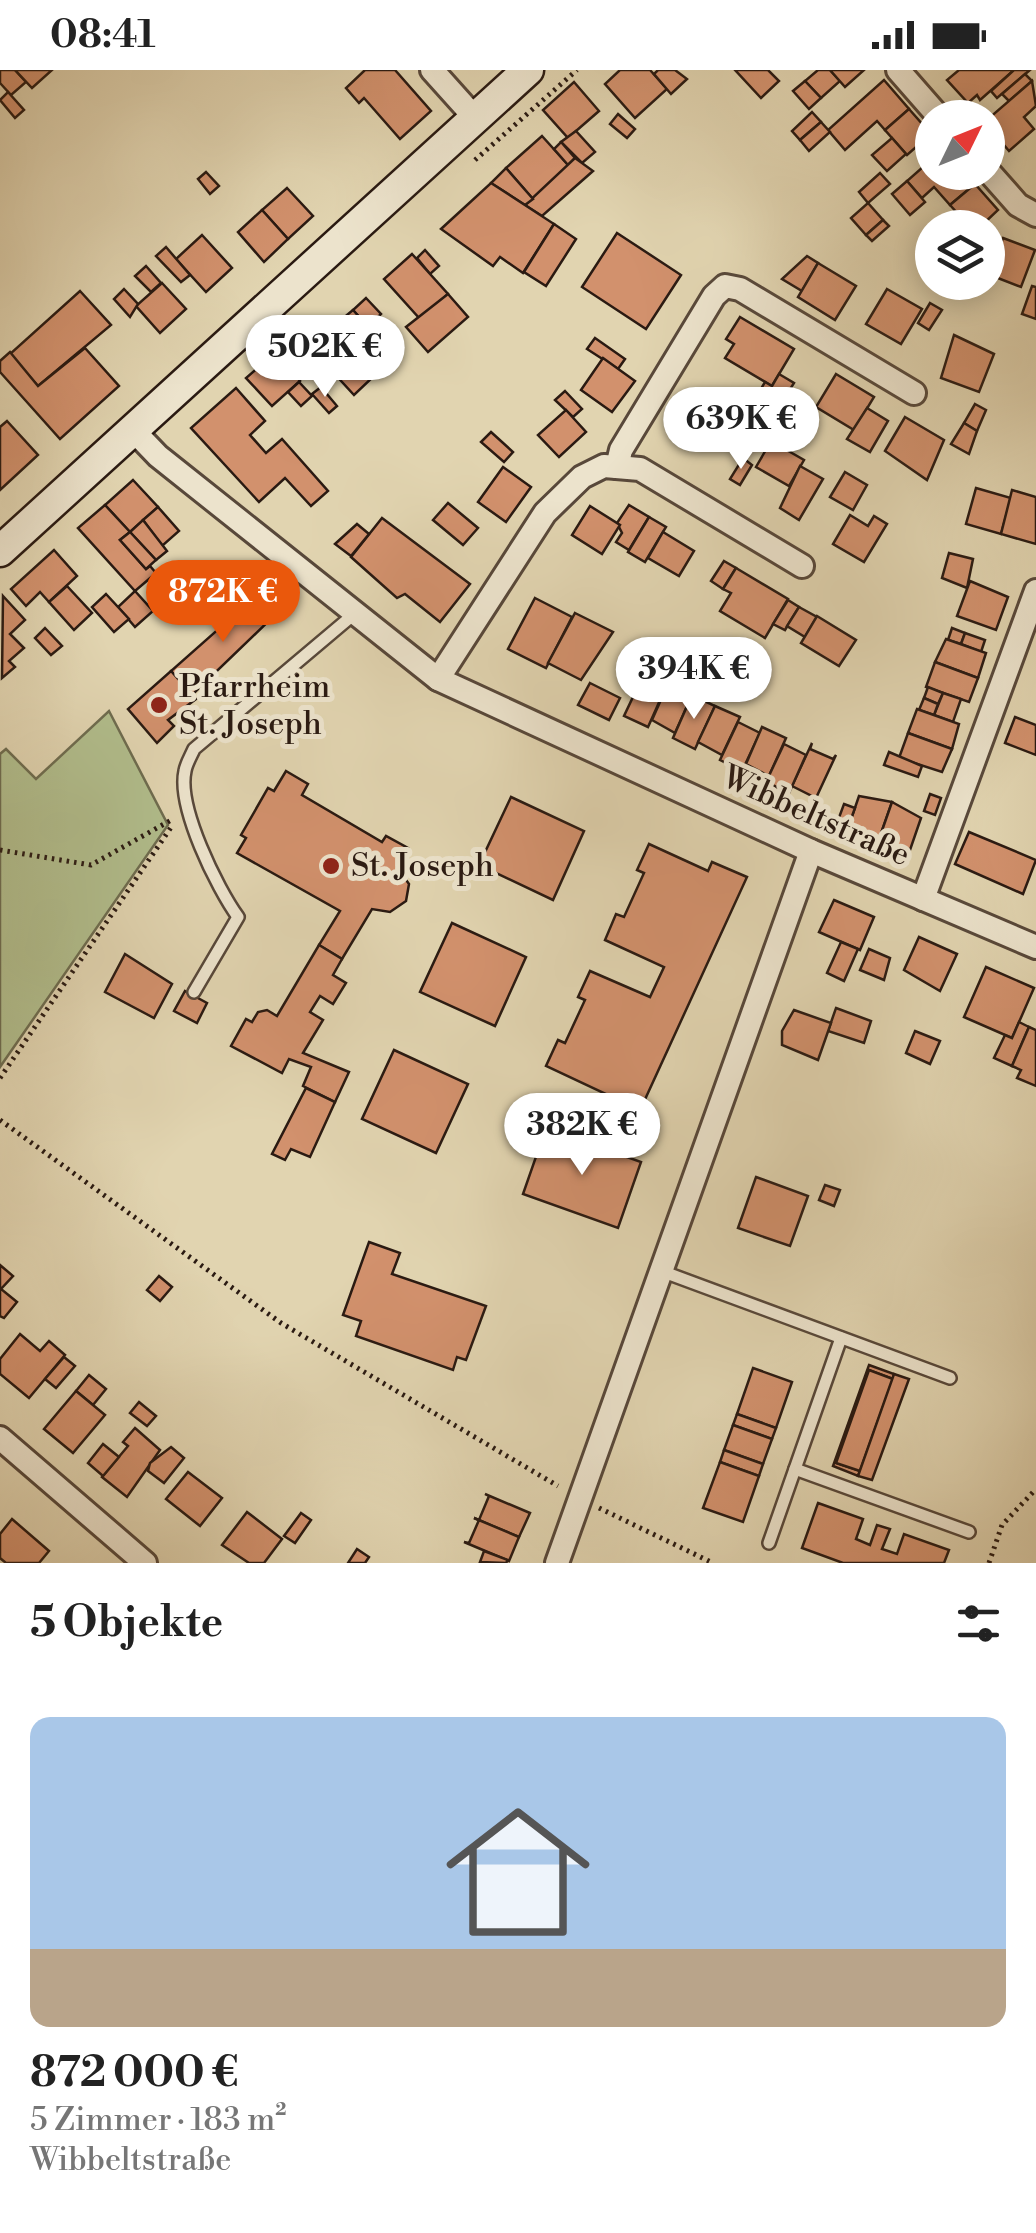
<!DOCTYPE html>
<html lang="de">
<head>
<meta charset="utf-8">
<style>
  :root { --surface:#fff; --page:#f6f6f6; --text:#222; --muted:#767676; --accent:#ea580c }
  body { margin:0; font-family:"Libre Bodoni",serif; background:var(--page); color:var(--text); height:100vh; display:flex; flex-direction:column; font-size:38px; white-space:nowrap }
  * { box-sizing:border-box; margin:0 }
  p { font-size:32px; color:var(--muted) }
  .icon { flex:none; width:55px; height:55px; fill:none; stroke:currentColor; stroke-width:2; stroke-linecap:round; stroke-linejoin:round }
  .map { position:relative; height:1493px; overflow:hidden }
  .sheet { display:flex; flex-direction:column; background:var(--surface); flex:1 }
  .sheet>* { flex:none }
  .needle { width:65px; rotate:47deg }
  .fabs { position:absolute; left:915px; top:30px; display:grid; gap:20px }
  .fabs a { display:grid; place-items:center; width:90px; height:90px; border-radius:50%; background:var(--surface); box-shadow:0 5px 25px #0003; font-size:50px }
  .price { position:absolute; translate:-50% -85px; padding:0 22px; border-radius:35px; background:#fff; color:#222; font-size:32px; line-height:65px; filter:drop-shadow(0 2px 5px #0008) }
  .price::after { content:''; position:absolute; left:50%; top:60px; width:30px; height:22px; margin-left:-15px; background:inherit; clip-path:polygon(0 0,100% 0,50% 100%) }
  .price.active { background:var(--accent); color:#fff }
  ul { padding:0; list-style:none }
  li { display:grid; align-content:center; gap:20px; height:530px; padding:0 30px }
  li span { display:grid; place-items:center; height:310px; border-radius:20px; color:#555 }
  li>.icon { margin-inline-start:auto }
  span .icon { width:180px; height:180px; fill:#fffc; stroke-width:1 }
  li b { font-size:42px }
  h2 { display:flex; justify-content:space-between; align-items:center; height:120px; padding:0 30px; font-size:42px }
  .status { display:flex; justify-content:space-between; align-items:center; height:70px; padding:0 50px; background:var(--surface); direction:ltr }
  .status svg { height:28px; fill:currentColor }
  .map>svg:first-child { display:block }
  .green { fill:#b1bd8c; stroke:#6e6c4f; stroke-width:2.5 }
  .building { fill:#d2916d; stroke:#2a1a12; stroke-width:2.5 }
  .lines { fill:none; stroke-linecap:round; stroke-linejoin:round }
  .service-casing { stroke:#58483a; stroke-width:16 }
  .minor-casing { stroke:#58483a; stroke-width:28 }
  .secondary-casing { stroke:#2a1a12; stroke-width:35 }
  .path { stroke:#2a1a12; stroke-width:5; stroke-dasharray:2.5 5; stroke-linecap:butt }
  .service { stroke:#ece3cc; stroke-width:11 }
  .minor { stroke:#ece3cc; stroke-width:22 }
  .secondary { stroke:#ece3cc; stroke-width:30 }
  .poi-dot { fill:#8f2418; stroke:#ece3cc; stroke-width:4 }
  .labels { text-anchor:middle; dominant-baseline:central; stroke-width:10; stroke-linejoin:round; paint-order:stroke }
  .poi-label { font-size:32px; fill:#2a1a12; stroke:#ece3cc; text-anchor:start }
  .street-label { font-size:32px; fill:#2a1a12; stroke:#ece3cc }
</style>
</head>
<body>
<div class="status"><b>08:41</b><svg viewBox="0 0 49 12"><path d="M0 12V9h3v3zM5 12V6h3v6zM10 12V3h3v9zM15 12V0h3v12zM26 1h20v11H26zM47 4h2v5h-2z"/></svg></div>
<div class="map">
<svg width="1036" height="1493" viewBox="0 0 1036 1493">
  <rect width="100%" height="100%" fill="#e1d4b0"/>
  <filter id="stains"><feTurbulence type="fractalNoise" baseFrequency=".002" numOctaves="4"/><feColorMatrix values="0 0 0 0 .2 0 0 0 0 .09 0 0 0 0 .02 0 0 0 .5 -.17"/></filter>
  <radialGradient id="worn" r=".72"><stop offset=".6" stop-color="#630" stop-opacity="0"/><stop offset="1" stop-color="#630" stop-opacity=".3"/></radialGradient>
  <polygon class="green" points="109,641 168,755 0,997 0,684 6,679 36,709"/>
  <g class="building">
    <polygon points="0,0 15,0 26,12 11,25 0,13"/>
    <polygon points="15,0 52,0 32,18"/>
    <polygon points="365,0 395,0 431,41 400,69 364,28 359,33 346,18"/>
    <polygon points="620,0 650,0 667,19 635,48 605,14"/>
    <polygon points="658,0 675,0 687,9 671,24 654,4"/>
    <polygon points="735,0 768,0 779,11 761,28"/>
    <polygon points="818,0 830,0 840,11 821,28 805,11"/>
    <polygon points="830,0 864,0 845,17"/>
    <polygon points="959,0 1014,0 980,30 977,25 968,33 947,10"/>
    <polygon points="1014,0 1030,0 997,28 991,21"/>
    <polygon points="1025,4 1032,11 1009,31 1002,24"/>
    <polygon points="884,10 909,39 885,60 877,51 845,80 828,60"/>
    <polygon points="805,11 821,28 809,39 793,21"/>
    <polygon points="1032,11 1036,36 1024,47 1034,59 1009,81 988,56 988,49"/>
    <polygon points="574,12 599,41 568,68 543,40"/>
    <polygon points="8,22 24,40 15,48 0,30"/>
    <polygon points="909,39 931,64 907,85 885,60"/>
    <polygon points="812,42 821,52 800,70 792,61"/>
    <polygon points="618,44 635,59 627,68 610,54"/>
    <polygon points="821,52 830,62 809,81 800,70"/>
    <polygon points="576,61 595,82 582,93 561,72"/>
    <polygon points="542,66 569,96 533,129 506,98"/>
    <polygon points="892,68 906,84 887,101 872,85"/>
    <polygon points="561,72 575,88 568,95 554,79"/>
    <polygon points="575,88 593,101 542,146 525,135"/>
    <polygon points="932,89 932,102 965,102 975,114 950,135 934,117 922,128 907,111"/>
    <polygon points="506,98 533,129 525,135 491,113"/>
    <polygon points="206,102 219,116 210,124 198,109"/>
    <polygon points="880,103 890,114 868,133 859,122"/>
    <polygon points="907,111 925,132 910,145 892,124"/>
    <polygon points="491,113 554,154 523,203 500,187 493,196 441,159"/>
    <polygon points="975,114 998,140 979,158 943,158 958,144 950,135"/>
    <polygon points="287,118 313,146 288,169 262,140"/>
    <polygon points="868,133 883,150 866,165 851,148"/>
    <polygon points="262,140 288,169 264,192 238,162"/>
    <polygon points="883,150 889,156 872,171 866,165"/>
    <polygon points="554,154 576,169 546,216 524,202"/>
    <polygon points="617,163 681,205 646,259 582,217"/>
    <polygon points="202,165 232,198 206,222 176,189"/>
    <polygon points="1003,168 1035,180 1021,217 990,205"/>
    <polygon points="166,177 190,205 181,212 156,186"/>
    <polygon points="425,180 439,196 430,204 417,188"/>
    <polygon points="412,184 448,224 420,249 384,209"/>
    <polygon points="807,186 818,193 802,221 782,209"/>
    <polygon points="818,193 856,216 835,250 798,227"/>
    <polygon points="146,196 161,213 151,222 135,206"/>
    <polygon points="162,213 186,239 160,263 136,236"/>
    <polygon points="1032,216 1036,217 1036,249 1022,244"/>
    <polygon points="124,219 138,234 130,247 114,229"/>
    <polygon points="887,219 922,239 901,274 866,254"/>
    <polygon points="80,221 111,255 38,316 10,284"/>
    <polygon points="448,224 468,247 428,282 406,257"/>
    <polygon points="366,228 381,244 368,257 353,240"/>
    <polygon points="930,233 942,240 929,260 918,253"/>
    <polygon points="353,240 395,287 374,306 330,259"/>
    <polygon points="740,247 794,279 772,316 725,288 734,274 726,269"/>
    <polygon points="330,259 374,306 354,325 310,277"/>
    <polygon points="954,265 994,284 979,322 941,308"/>
    <polygon points="595,268 625,289 618,299 587,279"/>
    <polygon points="85,278 119,316 60,369 0,302 0,291 10,282 38,316"/>
    <polygon points="311,278 326,295 313,307 297,290"/>
    <polygon points="275,283 300,311 272,336 246,308"/>
    <polygon points="603,288 635,311 612,342 581,320"/>
    <polygon points="779,304 794,313 776,342 755,329 765,312 772,316"/>
    <polygon points="836,304 874,327 854,360 816,337"/>
    <polygon points="299,312 312,326 301,336 288,322"/>
    <polygon points="321,317 337,336 329,343 312,324"/>
    <polygon points="236,318 265,351 250,365 266,383 282,369 328,421 311,436 285,408 259,432 191,358"/>
    <polygon points="565,321 582,339 573,347 555,330"/>
    <polygon points="693,324 730,346 711,376 675,354"/>
    <polygon points="975,334 986,340 977,361 964,353"/>
    <polygon points="867,338 888,351 870,382 847,369"/>
    <polygon points="566,340 586,362 559,387 538,365"/>
    <polygon points="905,347 944,370 927,410 885,381"/>
    <polygon points="7,351 38,385 0,420 0,357"/>
    <polygon points="964,353 977,361 969,384 951,374"/>
    <polygon points="491,362 513,382 504,392 481,372"/>
    <polygon points="771,371 804,390 789,416 756,397"/>
    <polygon points="743,388 752,395 740,415 730,409"/>
    <polygon points="800,396 823,409 799,450 780,438"/>
    <polygon points="503,397 531,417 506,452 478,432"/>
    <polygon points="845,402 867,415 853,440 830,427"/>
    <polygon points="133,410 158,437 130,462 105,435"/>
    <polygon points="976,418 1011,428 1001,464 966,454"/>
    <polygon points="1012,420 1036,427 1036,474 1001,464"/>
    <polygon points="448,433 478,458 463,475 433,450"/>
    <polygon points="105,435 130,462 120,470 146,499 150,496 156,503 135,521 78,458"/>
    <polygon points="629,435 649,447 629,480 616,472 622,463 617,453"/>
    <polygon points="590,436 620,455 602,484 572,465"/>
    <polygon points="158,437 179,461 162,476 143,450"/>
    <polygon points="850,445 868,456 874,446 887,454 864,492 833,474"/>
    <polygon points="649,447 666,457 645,492 628,482"/>
    <polygon points="382,448 470,514 440,552 405,524 397,528 351,487"/>
    <polygon points="143,450 167,481 156,490 130,462"/>
    <polygon points="357,454 369,464 351,486 335,474"/>
    <polygon points="130,462 156,490 146,499 120,470"/>
    <polygon points="663,462 694,481 679,506 648,488"/>
    <polygon points="54,480 77,506 49,532 40,522 26,536 11,519"/>
    <polygon points="949,483 973,489 967,518 942,508"/>
    <polygon points="724,491 736,498 723,519 711,511"/>
    <polygon points="736,498 788,529 765,568 720,541 731,523 723,519"/>
    <polygon points="970,511 1008,527 996,560 957,546"/>
    <polygon points="67,516 92,543 74,560 49,532"/>
    <polygon points="135,521 153,541 135,557 118,537"/>
    <polygon points="106,524 129,549 114,562 92,537"/>
    <polygon points="257,525 275,545 192,625 171,601"/>
    <polygon points="3,526 25,550 10,564 24,578 9,591 15,597 2,608"/>
    <polygon points="535,528 572,547 546,598 508,579"/>
    <polygon points="788,530 799,537 785,560 773,554"/>
    <polygon points="799,537 817,547 805,567 787,556"/>
    <polygon points="575,543 613,562 581,610 548,593"/>
    <polygon points="817,546 856,570 839,596 801,573"/>
    <polygon points="45,558 62,576 51,585 35,568"/>
    <polygon points="952,558 965,563 961,574 948,570"/>
    <polygon points="965,563 985,570 981,582 961,574"/>
    <polygon points="946,569 986,583 978,608 935,592"/>
    <polygon points="935,592 978,608 969,632 926,617"/>
    <polygon points="171,601 196,629 168,650 174,656 157,673 128,639"/>
    <polygon points="642,608 665,619 648,657 624,646"/>
    <polygon points="590,613 620,628 609,650 578,635"/>
    <polygon points="668,614 692,625 675,663 652,650"/>
    <polygon points="928,617 943,623 938,634 924,628"/>
    <polygon points="943,623 961,629 953,652 934,645"/>
    <polygon points="692,625 715,636 695,679 673,668"/>
    <polygon points="924,628 938,634 934,645 919,640"/>
    <polygon points="715,636 740,647 722,685 698,672"/>
    <polygon points="917,639 959,654 952,679 908,663"/>
    <polygon points="1015,647 1036,655 1036,685 1005,673"/>
    <polygon points="738,652 760,663 742,701 720,690"/>
    <polygon points="762,657 786,668 769,706 746,694"/>
    <polygon points="908,663 952,679 942,702 899,688"/>
    <polygon points="812,673 810,679 833,689 836,685 816,728 792,716"/>
    <polygon points="784,674 806,685 789,723 766,712"/>
    <polygon points="889,682 922,696 918,707 884,695"/>
    <polygon points="286,701 308,714 302,725 382,772 386,766 408,778 397,797 409,814 406,831 390,842 372,839 342,889 319,875 340,841 237,783 246,768 241,765 268,718 274,721"/>
    <polygon points="930,724 941,728 935,745 924,741"/>
    <polygon points="859,726 892,732 878,772 848,758"/>
    <polygon points="511,727 584,761 553,830 479,795"/>
    <polygon points="892,732 921,748 910,780 878,772"/>
    <polygon points="844,734 855,738 848,757 837,753"/>
    <polygon points="969,762 1036,790 1023,824 955,794"/>
    <polygon points="649,774 708,801 712,792 747,807 636,1049 601,1033 606,1024 546,996 558,970 565,973 585,930 578,927 590,901 650,927 664,897 605,870 616,844 624,847 644,803 637,800"/>
    <polygon points="834,830 874,847 860,880 819,862"/>
    <polygon points="452,853 526,887 495,956 420,922"/>
    <polygon points="919,867 957,884 940,921 904,900"/>
    <polygon points="841,872 858,879 844,911 827,903"/>
    <polygon points="319,875 342,889 333,905 346,913 333,934 320,926 310,942 323,950 303,983 349,1002 335,1032 303,1016 311,997 289,989 282,1003 231,976 246,949 252,952 258,942 267,940 277,946"/>
    <polygon points="869,879 890,888 884,910 860,900"/>
    <polygon points="125,884 172,914 154,948 105,922"/>
    <polygon points="986,897 1034,918 1012,968 964,947"/>
    <polygon points="185,921 207,933 197,953 174,941"/>
    <polygon points="836,938 871,951 864,973 828,961"/>
    <polygon points="794,940 831,953 818,990 782,975 782,961"/>
    <polygon points="1019,952 1029,957 1012,996 994,988 1005,965 1012,968"/>
    <polygon points="1029,957 1036,960 1036,1016 1017,1008 1021,1000 1012,996"/>
    <polygon points="915,961 940,971 930,994 906,983"/>
    <polygon points="394,980 468,1014 436,1083 362,1049"/>
    <polygon points="306,1018 335,1032 310,1087 291,1079 285,1090 272,1084"/>
    <polygon points="546,1058 641,1092 618,1158 523,1124"/>
    <polygon points="756,1107 808,1126 790,1176 738,1158"/>
    <polygon points="825,1115 840,1120 834,1136 819,1130"/>
    <polygon points="369,1172 400,1183 392,1204 486,1236 466,1290 457,1287 453,1300 356,1266 361,1251 343,1245"/>
    <polygon points="0,1195 13,1206 1,1219 17,1232 4,1248 0,1246"/>
    <polygon points="159,1206 172,1217 160,1231 147,1220"/>
    <polygon points="20,1264 40,1281 49,1271 65,1285 29,1328 0,1304 0,1289"/>
    <polygon points="64,1287 75,1296 56,1318 45,1309"/>
    <polygon points="869,1295 894,1304 893,1309 869,1300 836,1393 860,1401 858,1406 833,1396"/>
    <polygon points="753,1298 792,1312 776,1358 737,1344"/>
    <polygon points="869,1300 893,1309 860,1401 836,1393"/>
    <polygon points="894,1304 909,1309 872,1410 858,1406"/>
    <polygon points="89,1305 106,1319 93,1335 76,1321"/>
    <polygon points="76,1321 105,1345 73,1383 44,1359"/>
    <polygon points="139,1332 156,1346 147,1356 130,1343"/>
    <polygon points="737,1344 776,1358 772,1369 733,1355"/>
    <polygon points="733,1355 772,1369 763,1394 724,1380"/>
    <polygon points="135,1358 160,1380 127,1427 102,1407 128,1376 123,1372"/>
    <polygon points="103,1374 119,1387 103,1406 88,1393"/>
    <polygon points="171,1377 184,1388 164,1413 148,1401 150,1393"/>
    <polygon points="724,1380 763,1394 759,1406 720,1392"/>
    <polygon points="720,1392 759,1406 743,1452 703,1438"/>
    <polygon points="188,1402 222,1428 200,1456 166,1429"/>
    <polygon points="485,1424 530,1443 519,1467 474,1448 479,1450 489,1426"/>
    <polygon points="818,1433 863,1449 856,1469 870,1475 877,1455 890,1459 882,1479 897,1484 904,1464 949,1480 944,1493 843,1493 802,1478"/>
    <polygon points="247,1442 282,1469 264,1493 249,1493 222,1475"/>
    <polygon points="301,1443 311,1450 295,1473 284,1466"/>
    <polygon points="474,1448 519,1467 509,1491 464,1472 469,1473 479,1450"/>
    <polygon points="12,1449 49,1481 39,1493 6,1493 0,1488 0,1464"/>
    <polygon points="357,1479 369,1487 365,1493 348,1493"/>
    <polygon points="484,1481 508,1490 506,1493 480,1492"/>
  </g>
  <g class="lines">
    <defs>
      <g id="service">
        <path d="M194 922 238 847C217 818 177 737 185 701 186 694 191 686 194 679L353 545"/>
        <polyline points="664,1202 950,1308"/>
        <polyline points="795,1399 969,1462"/>
        <polyline points="769,1473 841,1268"/>
      </g>
      <g id="minor">
        <polyline points="432,0 476,49"/>
        <polyline points="898,0 940,48"/>
        <polyline points="988,101 1018,135 1036,145"/>
        <polyline points="134,361 158,386 438,609 811,781 1036,877"/>
        <polyline points="617,397 621,380 714,226 725,216 740,219 914,323"/>
        <polyline points="438,609 545,443 582,407 604,396 640,399 802,496"/>
        <polyline points="923,829 1036,521"/>
        <polyline points="0,1368 145,1493"/>
        <polyline points="557,1493 811,781"/>
      </g>
      <polyline id="secondary" points="0,481 528,0"/>
    </defs>
    <use href="#service" class="service-casing"/>
    <use href="#minor" class="minor-casing"/>
    <use href="#secondary" class="secondary-casing"/>
    <g class="path">
      <polyline points="475,90 577,0"/>
      <polyline points="0,780 91,795 173,749"/>
      <polyline points="0,1008 172,756"/>
      <polyline points="0,1050 281,1253 558,1416"/>
      <polyline points="599,1438 713,1493"/>
      <polyline points="989,1493 1002,1455 1036,1419"/>
    </g>
    <use href="#service" class="service"/>
    <use href="#minor" class="minor"/>
    <use href="#secondary" class="secondary"/>
  </g>
  <g class="poi-dot">
    <circle cx="159" cy="635" r="10"/>
    <circle cx="331" cy="796" r="10"/>
  </g>
  <g class="labels">
    <g class="poi-label">
      <text x="179" y="617">Pfarrheim<tspan x="179" dy="37">St. Joseph</tspan></text>
      <text x="351" y="796">St. Joseph</text>
    </g>
    <g class="street-label">
      <text transform="translate(816 746) rotate(24)">Wibbeltstraße</text>
    </g>
  </g>
  <rect width="100%" height="100%" filter="url(#stains)"/>
  <rect width="100%" height="100%" fill="url(#worn)"/>
</svg>
<div class="fabs">
<a><svg class="needle" viewBox="-14 -14 28 28"><path d="M0-13l5 13h-10z" fill="#e53935"/><path d="M0 13l5-13h-10z" fill="#767676"/></svg></a>
<a><svg class="icon" aria-label="layers" viewBox="0 0 24 24"><path d="M12 4l9 5-9 5-9-5zM3 14l9 5 9-5"/></svg></a>
</div>
<b class="price" style="left:325px;top:330px">502K €</b>
<b class="price" style="left:741px;top:402px">639K €</b>
<b class="price active" style="left:223px;top:575px">872K €</b>
<b class="price" style="left:694px;top:652px">394K €</b>
<b class="price" style="left:582px;top:1108px">382K €</b>
</div>
<section class="sheet">
<h2>5 Objekte<svg class="icon" aria-label="filters" viewBox="0 0 24 24"><path d="M4 7h16M4 17h16"/><circle cx="9" cy="7" r="2"/><circle cx="15" cy="17" r="2"/></svg></h2>
<ul>
<li><span style="background:linear-gradient(#a9c7e8 75%,#b9a48a 0)"><svg class="icon" aria-label="home" viewBox="0 0 24 24"><path d="M3 11l9-7 9 7M6 9v11h12V9"/></svg></span><div><b>872 000 €</b><p>5 Zimmer · 183 m²</p><p>Wibbeltstraße</p></div></li>
</ul>
</section>
</body>
</html>
